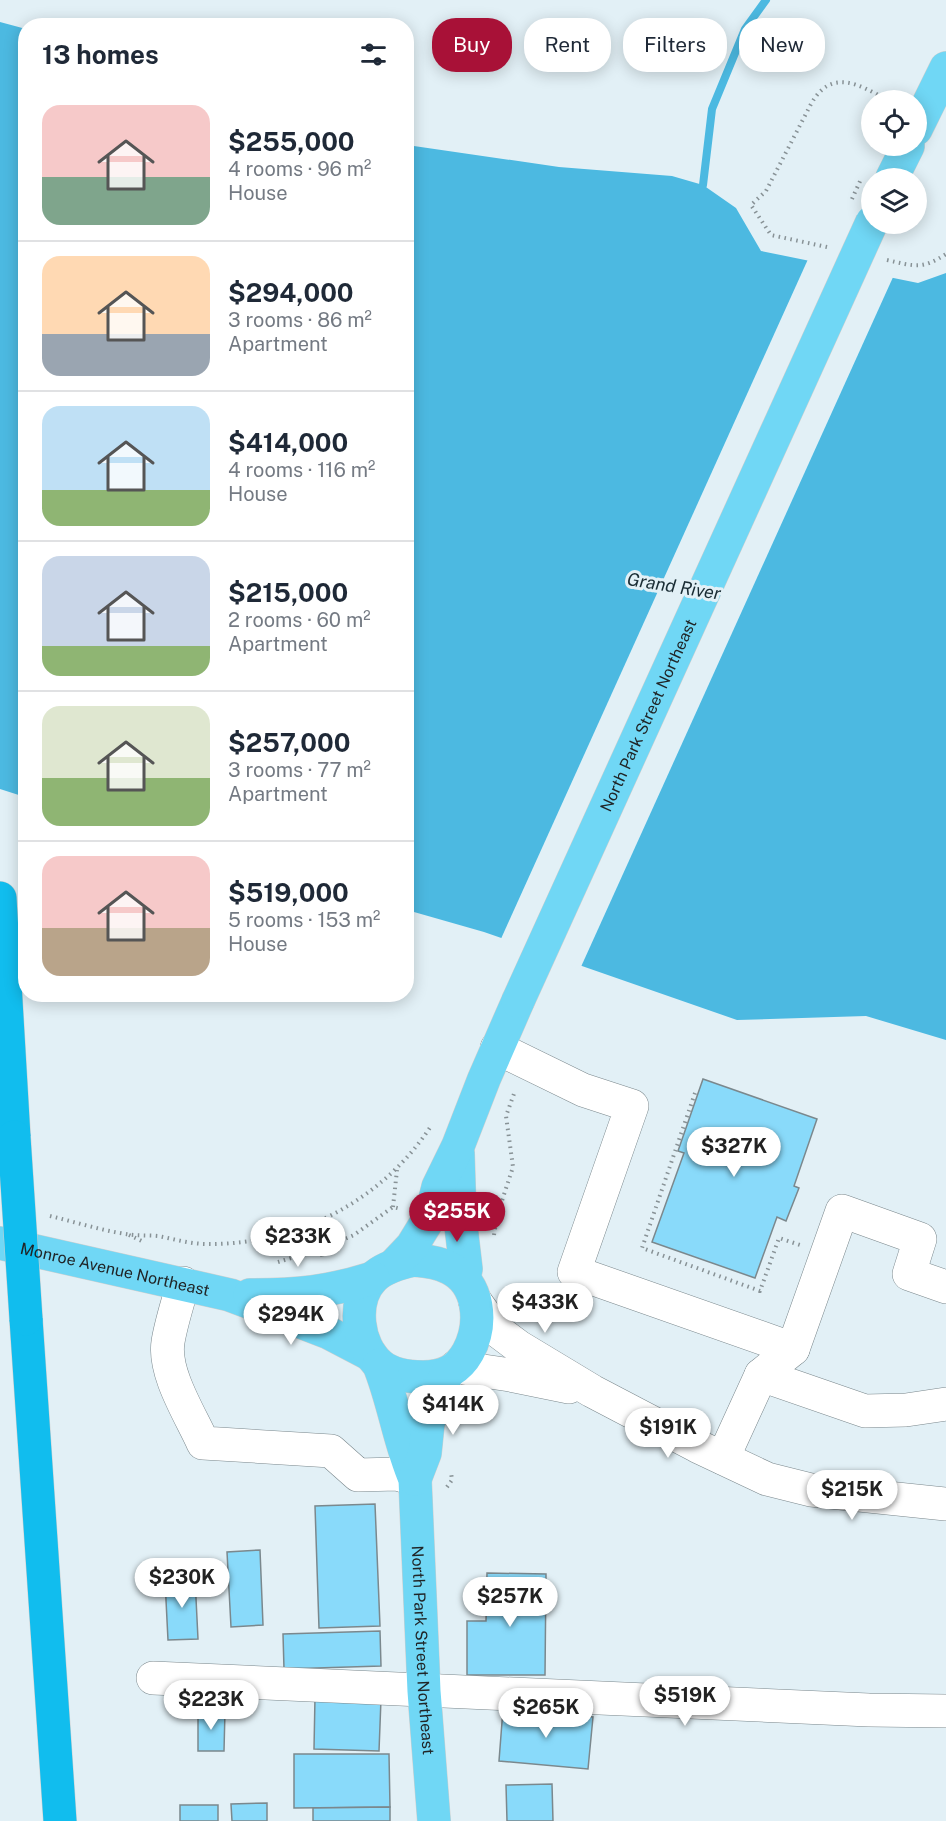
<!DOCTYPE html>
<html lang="en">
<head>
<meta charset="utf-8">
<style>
  :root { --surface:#fff; --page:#f2f2f3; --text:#1f2937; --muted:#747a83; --line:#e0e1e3; --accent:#a81137 }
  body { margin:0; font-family:"Public Sans",sans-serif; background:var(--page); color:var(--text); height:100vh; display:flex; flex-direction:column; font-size:22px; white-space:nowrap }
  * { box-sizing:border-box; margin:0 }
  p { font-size:20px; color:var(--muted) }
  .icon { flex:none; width:33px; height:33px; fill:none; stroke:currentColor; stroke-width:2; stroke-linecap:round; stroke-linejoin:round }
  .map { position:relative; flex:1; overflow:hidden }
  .sheet { position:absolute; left:18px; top:18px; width:396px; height:984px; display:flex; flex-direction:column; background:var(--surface); border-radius:24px; box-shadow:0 3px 15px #0003 }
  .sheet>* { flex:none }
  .top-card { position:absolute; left:432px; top:18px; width:423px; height:54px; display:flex; gap:12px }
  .fabs { position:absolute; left:861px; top:90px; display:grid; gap:12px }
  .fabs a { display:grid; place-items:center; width:66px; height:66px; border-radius:50%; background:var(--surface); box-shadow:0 3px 15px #0003; font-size:30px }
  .price { position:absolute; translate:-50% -51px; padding:0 14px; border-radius:21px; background:#fff; color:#222; font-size:20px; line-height:39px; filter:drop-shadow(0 2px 3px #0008) }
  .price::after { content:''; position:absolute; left:50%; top:36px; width:18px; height:14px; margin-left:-9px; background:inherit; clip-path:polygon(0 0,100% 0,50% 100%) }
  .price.on { background:var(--accent); color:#fff }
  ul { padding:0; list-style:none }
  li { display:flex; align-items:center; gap:18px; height:150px; padding:0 24px }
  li+li { border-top:2px solid var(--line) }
  li span { display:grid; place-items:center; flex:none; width:168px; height:120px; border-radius:18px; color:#555 }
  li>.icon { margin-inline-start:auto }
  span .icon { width:72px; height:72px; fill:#fffc; stroke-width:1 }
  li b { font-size:26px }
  h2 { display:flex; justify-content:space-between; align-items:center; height:72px; padding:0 24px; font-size:26px }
  .tag { padding:0 21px; border-radius:24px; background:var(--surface); box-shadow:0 3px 15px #0003; font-size:21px; line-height:54px }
  .tag.on { background:var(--accent); color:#fff }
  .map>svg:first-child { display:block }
  .forest { fill:#4cb9e1 }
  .pier { fill:#e2f0f6 }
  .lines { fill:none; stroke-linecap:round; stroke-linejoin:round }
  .stream { stroke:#4cb9e1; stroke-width:8 }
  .building { fill:#89dafa; stroke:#7b888d; stroke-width:1.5 }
  .minor-casing { stroke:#7a878c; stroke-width:34 }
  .major-casing { stroke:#cecfcf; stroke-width:34 }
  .highway-casing { stroke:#cecfcf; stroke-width:34 }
  .path { stroke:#889296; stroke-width:4; stroke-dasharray:1.5 4.5; stroke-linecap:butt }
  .minor { stroke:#fff; stroke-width:33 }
  .major { stroke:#70d7f5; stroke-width:33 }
  .highway { stroke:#11bdee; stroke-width:33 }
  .major-bridge-casing { stroke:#cecfcf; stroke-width:34; stroke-linecap:butt }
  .highway-bridge-casing { stroke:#cecfcf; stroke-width:34; stroke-linecap:butt }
  .major-bridge { stroke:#70d7f5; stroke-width:33 }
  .highway-bridge { stroke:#11bdee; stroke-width:33 }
  .labels { text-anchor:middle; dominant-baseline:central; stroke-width:6; stroke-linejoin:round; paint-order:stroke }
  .street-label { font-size:16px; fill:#202527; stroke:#e2f0f6 }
  .water-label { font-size:18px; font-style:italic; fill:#192c34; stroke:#e2f0f6 }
</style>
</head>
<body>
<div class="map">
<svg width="946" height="1821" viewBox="0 0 946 1821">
  <rect width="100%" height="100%" fill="#e2f0f6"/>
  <g class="forest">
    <polygon points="0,22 26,29 25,797 0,789"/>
    <polygon points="407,145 559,167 672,176 703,185 736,208 761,251 918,283 946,273 946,1040 866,1016 737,1020 484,932 407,910"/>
  </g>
  <polygon class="pier" points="809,257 894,275 580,969 500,941"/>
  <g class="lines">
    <polyline class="stream" points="703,185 712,109 745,29 766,0"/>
  </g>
  <g class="building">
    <polygon points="703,1079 817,1119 794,1186 799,1188 786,1221 777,1217 755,1278 652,1242 684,1153 678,1151"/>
    <polygon points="375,1504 380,1626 319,1628 315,1506"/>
    <polygon points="260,1550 263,1625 231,1627 227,1552"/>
    <polygon points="487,1573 546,1574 545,1675 467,1675 467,1621 486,1621"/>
    <polygon points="195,1578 198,1639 168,1640 165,1580"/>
    <polygon points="380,1631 381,1666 284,1669 283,1634"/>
    <polygon points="315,1697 381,1699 379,1751 314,1749"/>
    <polygon points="503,1709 593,1717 588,1769 499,1761"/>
    <polygon points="198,1710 225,1711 224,1751 198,1751"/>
    <polygon points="294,1754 389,1754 390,1807 294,1808"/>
    <polygon points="552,1784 553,1821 507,1821 506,1785"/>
    <polygon points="267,1803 267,1821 232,1821 231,1804"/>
    <rect x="180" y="1805" width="38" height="16"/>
    <polygon points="390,1807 390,1821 313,1821 313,1808"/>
  </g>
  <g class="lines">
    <defs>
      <g id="minor">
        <polyline points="497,1048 583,1090 632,1106 574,1272 793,1349"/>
        <path d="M183 1283C178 1303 171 1323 168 1342 163 1373 191 1416 203 1443L331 1451 358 1475 397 1474 415 1479"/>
        <polyline points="475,1301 495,1329 519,1347 592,1391 697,1446 767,1479 811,1490 946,1504"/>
        <polyline points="456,1367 510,1375 569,1387"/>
        <polyline points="761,1375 865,1411 906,1410 946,1404"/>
        <polyline points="723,1458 761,1375 793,1349 842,1211 920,1239 909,1274 946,1287"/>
        <polyline points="153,1678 869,1710 946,1711"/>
      </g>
      <g id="major">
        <polyline points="916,129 946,68"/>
        <polyline points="892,178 908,146"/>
        <polyline points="458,1153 460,1218 466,1269 464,1278"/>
        <path id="s1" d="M0 1243 230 1295 327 1332 371 1355"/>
        <path d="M414 1260C426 1261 438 1262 449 1268 480 1283 483 1324 468 1352 458 1370 444 1377 423 1377 409 1377 392 1375 380 1365 357 1346 351 1301 373 1278 383 1268 400 1263 414 1260Z"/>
        <polyline points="395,1264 412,1246 431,1215 438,1187 458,1146 484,1079 518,1001"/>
        <path d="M250 1295C296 1295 329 1292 373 1278"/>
        <path id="s2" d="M379 1365C394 1402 399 1442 415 1479L424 1691 434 1821"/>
        <polyline points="415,1479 425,1453 428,1424 437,1393 447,1374"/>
      </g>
      <g id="highway">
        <polyline points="0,898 14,1137"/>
        <polyline points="26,1319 60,1821"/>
      </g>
    </defs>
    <use href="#minor" class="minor-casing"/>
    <use href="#major" class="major-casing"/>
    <use href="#highway" class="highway-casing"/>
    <g class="path">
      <polyline points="852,199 861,179"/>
      <path d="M827 247 771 235 751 205 766 191 811 104C831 68 859 84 887 100"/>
      <path d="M887 260C914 266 922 270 946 254"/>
      <polyline points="695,1093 642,1248 760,1291 779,1238 800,1245"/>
      <polyline points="393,1207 397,1170"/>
      <path d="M50 1216C75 1222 100 1230 126 1234 136 1236 147 1235 158 1236 174 1239 190 1244 207 1244 297 1245 382 1201 431 1126"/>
      <polyline points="129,1235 144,1242"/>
      <polyline points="494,1235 497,1216 513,1167 506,1116 515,1091"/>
      <polyline points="321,1249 323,1260"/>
      <polyline points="278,1262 321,1249 354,1235 393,1207 401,1209"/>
      <polyline points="447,1487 452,1480 451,1472"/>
    </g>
    <use href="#minor" class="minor"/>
    <use href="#major" class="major"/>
    <use href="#highway" class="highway"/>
    <defs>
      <g id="major-bridge">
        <path id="s3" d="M518 1001 872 222"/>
      </g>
      <polyline id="highway-bridge" points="14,1137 26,1319"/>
    </defs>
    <use href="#major-bridge" class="major-bridge-casing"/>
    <use href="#highway-bridge" class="highway-bridge-casing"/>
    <use href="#major-bridge" class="major-bridge"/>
    <use href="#highway-bridge" class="highway-bridge"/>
  </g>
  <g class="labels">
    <g class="street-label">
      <text stroke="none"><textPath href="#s3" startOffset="314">North Park Street Northeast</textPath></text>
      <text stroke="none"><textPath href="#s1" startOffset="118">Monroe Avenue Northeast</textPath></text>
      <text stroke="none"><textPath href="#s2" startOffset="291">North Park Street Northeast</textPath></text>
    </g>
    <g class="water-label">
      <text transform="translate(674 586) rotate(9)">Grand River</text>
    </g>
  </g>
</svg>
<div class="fabs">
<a><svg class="icon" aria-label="locate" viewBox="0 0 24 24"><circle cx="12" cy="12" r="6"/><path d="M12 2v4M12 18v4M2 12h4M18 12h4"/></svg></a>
<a><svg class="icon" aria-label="layers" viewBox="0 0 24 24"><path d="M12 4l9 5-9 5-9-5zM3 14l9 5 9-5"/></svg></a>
</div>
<b class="price" style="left:734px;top:1178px">$327K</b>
<b class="price on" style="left:457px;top:1243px">$255K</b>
<b class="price" style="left:298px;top:1268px">$233K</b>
<b class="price" style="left:545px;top:1334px">$433K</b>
<b class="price" style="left:291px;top:1346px">$294K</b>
<b class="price" style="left:453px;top:1436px">$414K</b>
<b class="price" style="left:668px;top:1459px">$191K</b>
<b class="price" style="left:852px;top:1521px">$215K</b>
<b class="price" style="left:182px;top:1609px">$230K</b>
<b class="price" style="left:510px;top:1628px">$257K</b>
<b class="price" style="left:685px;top:1727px">$519K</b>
<b class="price" style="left:211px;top:1731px">$223K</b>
<b class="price" style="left:546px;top:1739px">$265K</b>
<div class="top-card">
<a class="tag on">Buy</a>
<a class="tag">Rent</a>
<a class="tag">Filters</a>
<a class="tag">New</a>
</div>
<section class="sheet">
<h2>13 homes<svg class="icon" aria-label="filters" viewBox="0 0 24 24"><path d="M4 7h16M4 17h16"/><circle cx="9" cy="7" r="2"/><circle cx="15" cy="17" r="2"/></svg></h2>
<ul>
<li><span style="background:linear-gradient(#f6c9c9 60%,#7fa58c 0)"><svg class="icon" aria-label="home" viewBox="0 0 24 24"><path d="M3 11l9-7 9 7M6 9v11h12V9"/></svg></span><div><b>$255,000</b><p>4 rooms · 96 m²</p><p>House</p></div></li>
<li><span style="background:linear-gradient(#ffd9b3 65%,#9aa5b1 0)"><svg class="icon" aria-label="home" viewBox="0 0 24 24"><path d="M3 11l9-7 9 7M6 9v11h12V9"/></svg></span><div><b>$294,000</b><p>3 rooms · 86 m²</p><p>Apartment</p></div></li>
<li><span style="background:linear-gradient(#bfe0f5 70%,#8fb573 0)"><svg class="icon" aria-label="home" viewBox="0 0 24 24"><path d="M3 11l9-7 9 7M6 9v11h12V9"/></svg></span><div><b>$414,000</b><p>4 rooms · 116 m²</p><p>House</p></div></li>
<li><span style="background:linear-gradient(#c9d6e8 75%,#8fb573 0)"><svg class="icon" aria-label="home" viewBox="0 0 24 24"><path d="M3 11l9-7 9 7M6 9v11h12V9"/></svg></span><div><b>$215,000</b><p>2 rooms · 60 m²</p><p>Apartment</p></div></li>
<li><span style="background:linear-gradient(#dfe7d0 60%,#8fb573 0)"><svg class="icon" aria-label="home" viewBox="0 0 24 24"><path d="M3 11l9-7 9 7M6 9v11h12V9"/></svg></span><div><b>$257,000</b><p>3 rooms · 77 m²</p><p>Apartment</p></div></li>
<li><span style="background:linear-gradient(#f6c9c9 60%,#b9a48a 0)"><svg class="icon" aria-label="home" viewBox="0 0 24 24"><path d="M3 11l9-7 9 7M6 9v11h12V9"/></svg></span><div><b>$519,000</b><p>5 rooms · 153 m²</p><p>House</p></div></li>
</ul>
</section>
</div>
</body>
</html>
